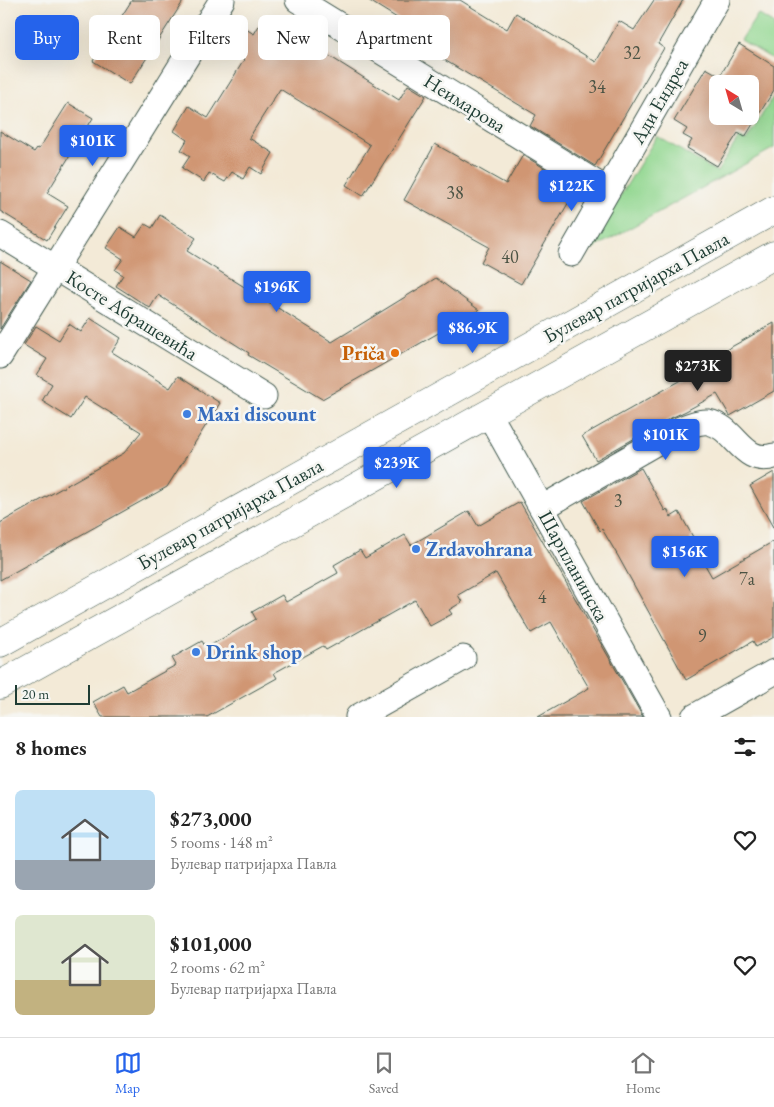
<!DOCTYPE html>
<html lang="en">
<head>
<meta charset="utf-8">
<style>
  :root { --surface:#fff; --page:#f6f6f6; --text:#222; --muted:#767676; --line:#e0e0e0; --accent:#2563eb }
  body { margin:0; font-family:"EB Garamond",serif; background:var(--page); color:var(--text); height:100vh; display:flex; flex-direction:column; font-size:19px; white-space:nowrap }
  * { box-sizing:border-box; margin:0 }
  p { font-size:16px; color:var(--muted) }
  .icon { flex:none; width:28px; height:28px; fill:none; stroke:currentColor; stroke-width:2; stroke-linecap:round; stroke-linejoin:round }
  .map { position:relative; height:717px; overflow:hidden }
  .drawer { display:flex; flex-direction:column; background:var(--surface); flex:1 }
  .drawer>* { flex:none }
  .banner { position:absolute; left:15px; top:15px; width:500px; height:45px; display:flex; gap:10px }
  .needle { width:32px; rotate:323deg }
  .fabs { position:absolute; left:709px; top:75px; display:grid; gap:10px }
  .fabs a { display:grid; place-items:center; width:50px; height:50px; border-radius:8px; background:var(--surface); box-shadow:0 5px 20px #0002; font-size:25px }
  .scale { position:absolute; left:15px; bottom:12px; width:75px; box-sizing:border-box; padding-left:5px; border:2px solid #1f3d34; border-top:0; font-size:14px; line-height:18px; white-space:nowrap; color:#1f3d34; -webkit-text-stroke:4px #f6f6f2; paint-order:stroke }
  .price { position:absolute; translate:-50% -42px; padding:0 11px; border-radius:5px; background:var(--accent); color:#fff; font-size:16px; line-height:32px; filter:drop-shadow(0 1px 2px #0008) }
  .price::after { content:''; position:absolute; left:50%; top:30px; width:15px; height:11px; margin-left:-8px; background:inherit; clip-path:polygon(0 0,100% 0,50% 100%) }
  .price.current { background:#222; color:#fff }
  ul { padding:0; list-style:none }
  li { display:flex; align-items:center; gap:15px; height:125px; padding:0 15px }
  li span { display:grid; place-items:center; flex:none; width:140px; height:100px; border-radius:8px; color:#555 }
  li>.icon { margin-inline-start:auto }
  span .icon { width:60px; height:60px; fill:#fffc; stroke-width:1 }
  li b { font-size:21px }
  h2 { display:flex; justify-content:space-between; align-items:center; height:60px; padding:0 15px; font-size:21px }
  .chip { padding:0 18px; border-radius:8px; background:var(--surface); box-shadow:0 5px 20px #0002; font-size:18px; line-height:45px }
  .chip.current { background:var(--accent); color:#fff }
  .menu { display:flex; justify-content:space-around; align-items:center; height:70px; border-top:1px solid var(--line); background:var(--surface); font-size:14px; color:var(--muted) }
  .menu a { display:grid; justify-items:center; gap:2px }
  .menu .current { color:var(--accent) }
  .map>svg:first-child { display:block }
  .green { fill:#92d790; stroke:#588a62 }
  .building { fill:#d09673; fill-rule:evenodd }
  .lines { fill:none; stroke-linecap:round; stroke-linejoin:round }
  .minor-casing { stroke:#3f574c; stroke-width:27 }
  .major-casing { stroke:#3f574c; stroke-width:29 }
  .minor { stroke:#fff; stroke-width:25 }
  .major { stroke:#fff; stroke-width:28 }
  .food-dot { fill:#e8710a; stroke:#f6f6f2; stroke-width:2 }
  .shop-dot { fill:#3f7fe0; stroke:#f6f6f2; stroke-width:2 }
  .labels { text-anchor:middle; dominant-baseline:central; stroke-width:5; stroke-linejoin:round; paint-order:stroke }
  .number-label { font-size:18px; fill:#4b5344 }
  .street-label { font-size:20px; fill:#1f3d34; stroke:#f6f6f2 }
  .food-label { font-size:20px; font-weight:bold; fill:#c56008; stroke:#f6f6f2; text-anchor:end }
  .shop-label { font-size:20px; font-weight:bold; fill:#366cbe; stroke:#f6f6f2; text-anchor:start }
</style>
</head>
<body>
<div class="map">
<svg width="774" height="717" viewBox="0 0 774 717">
  <rect width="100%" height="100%" fill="#f6f6f2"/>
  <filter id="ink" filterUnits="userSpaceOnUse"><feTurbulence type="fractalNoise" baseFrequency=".02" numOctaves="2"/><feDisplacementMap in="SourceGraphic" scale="10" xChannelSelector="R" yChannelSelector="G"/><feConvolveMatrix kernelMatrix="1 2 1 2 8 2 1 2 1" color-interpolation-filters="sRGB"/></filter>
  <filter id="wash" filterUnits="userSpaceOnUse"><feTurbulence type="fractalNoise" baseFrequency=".0096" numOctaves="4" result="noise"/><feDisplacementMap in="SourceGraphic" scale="20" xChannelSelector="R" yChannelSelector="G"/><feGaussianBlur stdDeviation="1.12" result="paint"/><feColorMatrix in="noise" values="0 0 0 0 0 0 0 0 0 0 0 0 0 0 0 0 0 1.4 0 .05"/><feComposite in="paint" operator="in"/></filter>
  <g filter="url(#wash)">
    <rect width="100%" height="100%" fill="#f3ead7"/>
    <g class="green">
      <polygon points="758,14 774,24 774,60 741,40"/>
      <polygon points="774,95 774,148 585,253 657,136 717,172 739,137 746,141"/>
    </g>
    <g id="blocks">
      <g class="building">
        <polygon points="132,0 184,0 130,84 93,61"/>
        <polygon points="368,0 460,0 507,29 516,13 596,62 619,21 634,30 654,0 683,0 658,44 664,48 595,166 530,126 536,115 436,55 442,46"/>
        <polygon points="276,17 298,31 296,35 399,100 408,85 426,96 363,196 346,185 370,145 280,89 249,138 273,153 261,174 250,167 243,179 232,172 225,182 209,173 204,182 182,168 190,156 181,150 187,140 174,131 189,106 208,118 244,60 226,49 241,26 254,34 260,24 268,29"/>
        <path d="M739 44 774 66V90L745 137 738 133 717 166 687 148 692 140 683 135 687 129 674 121 706 68 720 76ZM718 84H750V116H718Z"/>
        <polygon points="68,103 93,118 47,193 68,206 47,240 0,211 0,131 34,152 37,148 39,149"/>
        <polygon points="435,144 506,184 523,155 577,188 521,284 481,262 489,247 404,200"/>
        <polygon points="160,215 196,238 187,251 332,342 436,278 479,310 322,399 248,355 249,353 158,295 150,308 116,286 123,275 115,270 123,259 106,248 120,227 136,237 145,224 152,228"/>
        <polygon points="0,261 31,280 0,329"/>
        <polygon points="90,318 121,338 112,352 170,388 178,376 220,403 167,487 0,580 0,523 124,453 141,432 85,397 71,419 42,401 52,384 37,375 47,359 24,345 36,326 59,340 69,324 81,332"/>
        <polygon points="774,323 774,391 730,416 717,394 686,411 671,418 596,460 582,436 703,368 701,364"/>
        <polygon points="641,468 665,511 667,509 671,517 679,512 693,537 690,539 712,577 774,541 774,637 756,647 753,641 686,680 618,556 602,529 600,531 583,501"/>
        <polygon points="774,472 774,529 750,486"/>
        <polygon points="520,502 643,717 538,717 589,688 551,622 531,633 496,573 458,595 462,602 449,610 452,614 430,626 415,600 326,650 323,646 274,673 277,678 207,717 102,717 93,702 123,685 127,692 176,665 172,658 202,641 206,648 256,619 252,612 282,595 286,602 338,573 334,565 360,550 365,558 405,535 411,545 469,511 478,526"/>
      </g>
    </g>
  </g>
  <g filter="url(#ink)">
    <use href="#blocks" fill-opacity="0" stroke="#3f574c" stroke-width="1"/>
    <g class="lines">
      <defs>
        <g id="minor">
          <polyline points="298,0 607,190"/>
          <polyline points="0,234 264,396"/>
          <polyline points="571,254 717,0"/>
          <polyline points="0,356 222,0"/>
          <polyline points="489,414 659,717"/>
          <path d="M542 508 678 430C687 426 699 421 708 422 736 427 742 466 774 456"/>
          <polyline points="358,717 463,658"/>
          <polyline points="694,717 774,672"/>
        </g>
        <g id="major">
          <polyline points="0,643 774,210"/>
          <polyline points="0,685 774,255"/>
        </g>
      </defs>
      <use href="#minor" class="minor-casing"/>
      <use href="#major" class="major-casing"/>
      <use href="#minor" class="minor"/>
      <use href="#major" class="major"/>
    </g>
  </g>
  <circle class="food-dot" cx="395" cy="353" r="5"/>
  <g class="shop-dot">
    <circle cx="187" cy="414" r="5"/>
    <circle cx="416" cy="549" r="5"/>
    <circle cx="196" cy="652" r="5"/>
  </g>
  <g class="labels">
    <g class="number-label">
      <text x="632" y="52">32</text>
      <text x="597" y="86">34</text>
      <text x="455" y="192">38</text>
      <text x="510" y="256">40</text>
      <text x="618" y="500">3</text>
      <text x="747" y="578">7a</text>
      <text x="542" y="596">4</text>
      <text x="702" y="635">9</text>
    </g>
    <g class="street-label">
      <text transform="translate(659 101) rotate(-60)">Ади Ендреа</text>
      <text transform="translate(465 103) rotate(32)">Неимарова</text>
      <text transform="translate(636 287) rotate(-29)">Булевар патријарха Павла</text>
      <text transform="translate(132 315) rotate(32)">Косте Абрашевића</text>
      <text transform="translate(230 514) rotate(-29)">Булевар патријарха Павла</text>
      <text transform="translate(574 566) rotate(61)">Шарпланинска</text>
    </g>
    <g class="food-label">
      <text x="385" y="353">Priča</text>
    </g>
    <g class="shop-label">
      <text x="197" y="414">Maxi discount</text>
      <text x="426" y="549">Zrdavohrana</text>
      <text x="206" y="652">Drink shop</text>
    </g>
  </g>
</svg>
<div class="fabs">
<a><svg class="needle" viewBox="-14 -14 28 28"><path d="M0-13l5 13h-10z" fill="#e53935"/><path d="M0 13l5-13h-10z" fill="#767676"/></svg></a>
</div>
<div class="scale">20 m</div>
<b class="price" style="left:93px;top:167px">$101K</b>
<b class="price" style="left:572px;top:212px">$122K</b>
<b class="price" style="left:277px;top:313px">$196K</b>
<b class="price" style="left:473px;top:354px">$86.9K</b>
<b class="price current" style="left:698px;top:392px">$273K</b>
<b class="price" style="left:666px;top:461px">$101K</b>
<b class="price" style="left:397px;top:489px">$239K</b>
<b class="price" style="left:685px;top:578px">$156K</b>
<div class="banner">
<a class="chip current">Buy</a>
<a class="chip">Rent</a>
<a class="chip">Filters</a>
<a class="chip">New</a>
<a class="chip">Apartment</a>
</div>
</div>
<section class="drawer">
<h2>8 homes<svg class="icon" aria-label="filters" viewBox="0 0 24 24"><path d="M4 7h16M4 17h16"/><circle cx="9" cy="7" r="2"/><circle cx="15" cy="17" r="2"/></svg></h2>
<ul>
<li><span style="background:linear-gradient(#bfe0f5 70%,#9aa5b1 0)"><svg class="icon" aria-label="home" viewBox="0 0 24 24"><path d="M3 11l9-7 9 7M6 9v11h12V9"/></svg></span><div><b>$273,000</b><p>5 rooms · 148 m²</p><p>Булевар патријарха Павла</p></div><svg class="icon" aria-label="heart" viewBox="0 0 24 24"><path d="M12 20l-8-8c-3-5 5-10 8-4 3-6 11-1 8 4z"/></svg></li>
<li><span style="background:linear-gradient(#dfe7d0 65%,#c2b280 0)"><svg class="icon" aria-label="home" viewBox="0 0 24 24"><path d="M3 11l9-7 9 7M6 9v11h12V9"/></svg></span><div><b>$101,000</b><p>2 rooms · 62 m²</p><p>Булевар патријарха Павла</p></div><svg class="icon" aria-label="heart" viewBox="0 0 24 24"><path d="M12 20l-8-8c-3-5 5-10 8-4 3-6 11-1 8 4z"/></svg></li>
</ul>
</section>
<nav class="menu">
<a class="current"><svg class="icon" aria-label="map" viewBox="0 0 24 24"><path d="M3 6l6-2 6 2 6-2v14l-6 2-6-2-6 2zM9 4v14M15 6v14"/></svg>Map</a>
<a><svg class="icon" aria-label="saved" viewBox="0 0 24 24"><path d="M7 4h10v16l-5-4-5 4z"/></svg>Saved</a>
<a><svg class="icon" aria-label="home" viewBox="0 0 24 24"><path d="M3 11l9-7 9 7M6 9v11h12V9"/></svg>Home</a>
</nav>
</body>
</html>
